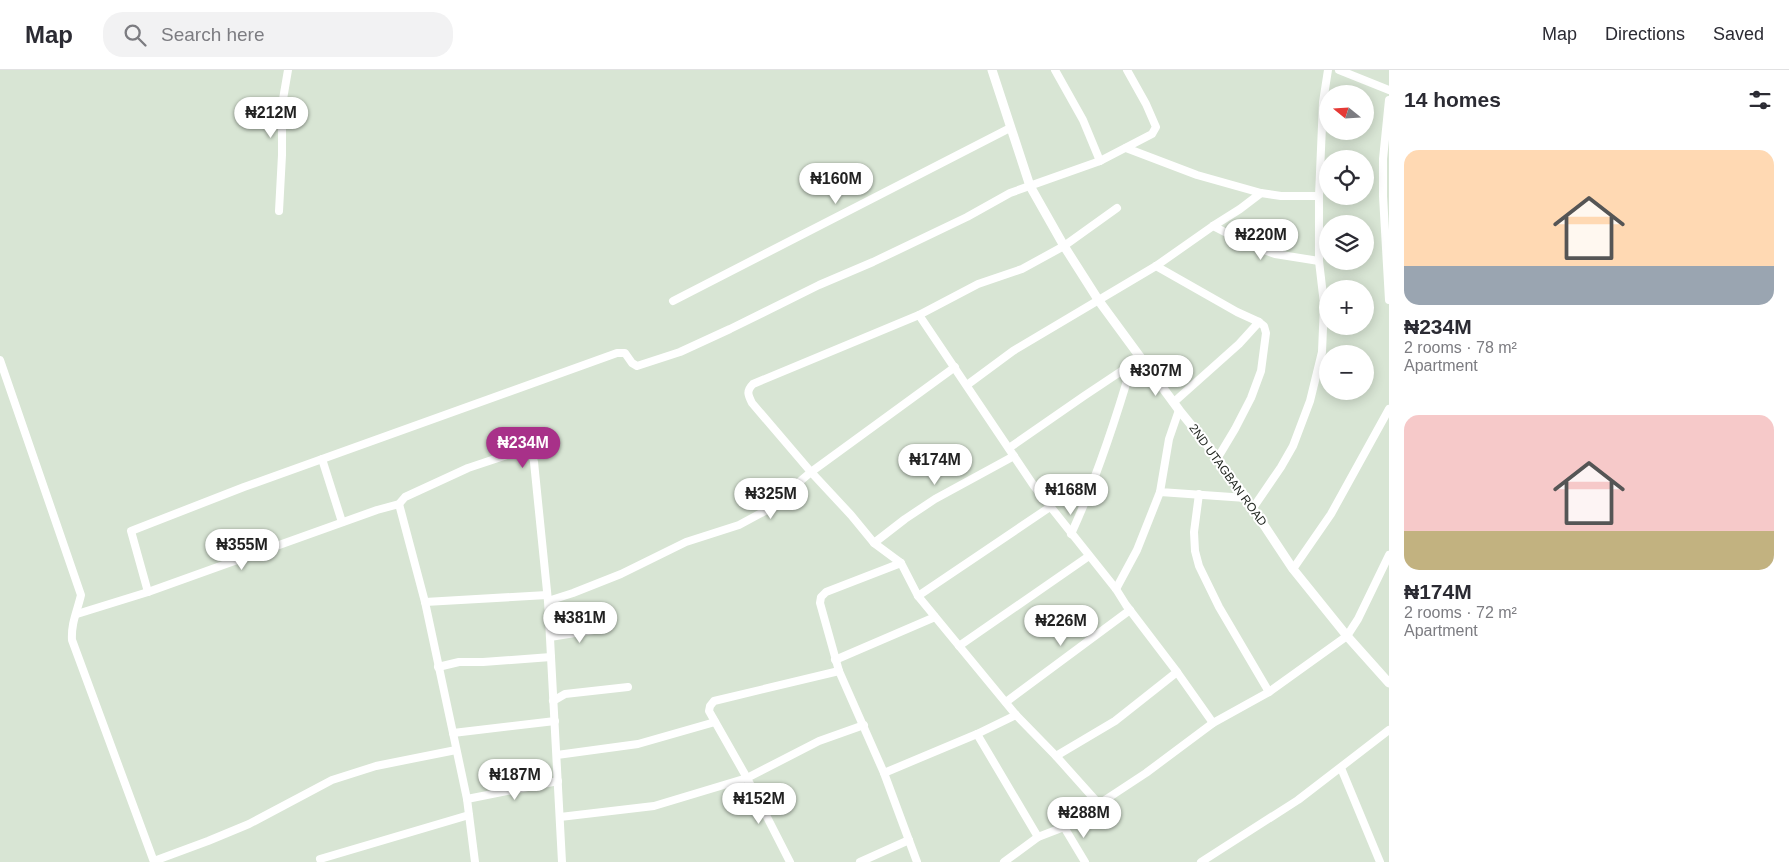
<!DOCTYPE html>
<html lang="en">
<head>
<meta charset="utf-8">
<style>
  :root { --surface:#fff; --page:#f2f2f3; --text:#2b2b33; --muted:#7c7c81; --line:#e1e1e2; --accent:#a83189 }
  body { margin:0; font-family:Arial,sans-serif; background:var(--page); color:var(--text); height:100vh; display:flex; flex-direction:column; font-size:19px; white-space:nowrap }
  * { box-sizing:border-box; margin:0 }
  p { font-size:16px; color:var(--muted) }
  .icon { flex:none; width:28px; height:28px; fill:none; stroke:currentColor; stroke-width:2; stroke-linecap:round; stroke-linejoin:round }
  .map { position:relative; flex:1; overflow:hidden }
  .sheet { display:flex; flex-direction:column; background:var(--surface); width:400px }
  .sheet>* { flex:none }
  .needle { width:32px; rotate:288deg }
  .controls { position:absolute; left:1319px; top:15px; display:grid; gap:10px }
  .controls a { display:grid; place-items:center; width:55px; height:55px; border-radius:50%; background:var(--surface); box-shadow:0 2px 12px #0003; font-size:25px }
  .price { position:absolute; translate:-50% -42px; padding:0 11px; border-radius:18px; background:#fff; color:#222; font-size:16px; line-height:32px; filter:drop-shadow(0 1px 2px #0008) }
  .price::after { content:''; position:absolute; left:50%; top:30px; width:15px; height:11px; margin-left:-8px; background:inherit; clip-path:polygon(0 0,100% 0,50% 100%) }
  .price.on { background:var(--accent); color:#fff }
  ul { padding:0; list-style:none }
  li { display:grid; align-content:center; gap:10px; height:265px; padding:0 15px }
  li span { display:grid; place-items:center; height:155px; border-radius:15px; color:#555 }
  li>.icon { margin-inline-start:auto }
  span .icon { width:90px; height:90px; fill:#fffc; stroke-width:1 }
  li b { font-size:21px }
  h2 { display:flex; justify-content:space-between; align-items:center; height:60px; padding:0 15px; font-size:21px }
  header { display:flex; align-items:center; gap:30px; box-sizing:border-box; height:70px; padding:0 25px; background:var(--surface); border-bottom:1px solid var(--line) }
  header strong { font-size:24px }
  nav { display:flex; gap:28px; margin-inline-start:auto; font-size:18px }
  .search { width:350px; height:45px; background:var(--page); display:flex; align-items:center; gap:12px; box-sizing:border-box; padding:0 18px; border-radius:20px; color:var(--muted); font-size:19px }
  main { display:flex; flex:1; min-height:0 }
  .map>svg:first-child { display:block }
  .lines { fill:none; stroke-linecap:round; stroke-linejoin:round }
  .minor { stroke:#fff; stroke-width:8 }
  .tertiary { stroke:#fff; stroke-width:9 }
  .labels { text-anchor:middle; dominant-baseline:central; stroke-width:4; stroke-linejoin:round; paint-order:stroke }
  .street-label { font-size:12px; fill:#222721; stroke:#fff }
</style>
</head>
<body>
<header>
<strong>Map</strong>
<div class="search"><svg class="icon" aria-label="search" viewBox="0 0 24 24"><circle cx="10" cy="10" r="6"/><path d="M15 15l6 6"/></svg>Search here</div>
<nav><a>Map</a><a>Directions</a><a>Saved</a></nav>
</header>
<main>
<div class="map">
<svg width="1389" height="792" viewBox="0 0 1389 792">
  <rect width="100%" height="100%" fill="#d8e5d4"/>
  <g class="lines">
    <g class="minor">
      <polyline points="1055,0 1083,50 1100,91"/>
      <polyline points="1339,0 1389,20"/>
      <polyline points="1389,30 1383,89 1383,126 1389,230"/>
      <polyline points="1261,123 1281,126 1319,126"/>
      <polyline points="279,141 282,85 282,35 288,0"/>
      <polyline points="1213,156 1250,175 1275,184 1319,191"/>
      <polyline points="1156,196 1237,242 1259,252 1239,274 1174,332"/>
      <polyline points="673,231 1010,58"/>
      <polyline points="919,245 1034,416 1116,519 1126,535 1177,602 1213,653"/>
      <path d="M0 290 81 525C77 542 71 553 72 570L154 792"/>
      <polyline points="967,315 1013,281 1156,196 1213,156 1240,139 1261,123 1197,105 1126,78"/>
      <polyline points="1179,340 1169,369 1160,422 1246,428"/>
      <polyline points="1009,378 1084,326 1141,288"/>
      <polyline points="322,389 342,452"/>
      <polyline points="1217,389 1235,359 1251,328 1261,301 1266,263 1264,256 1259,252"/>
      <polyline points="1199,424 1194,462 1195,481 1199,496 1219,537 1269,622"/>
      <polyline points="399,434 425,532 453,663 467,729 475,792"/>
      <polyline points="1253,438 1281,397 1293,376 1310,331 1322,282 1324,234 1319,191 1319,126 1323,32 1328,0"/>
      <path d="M1071 464C1096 410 1115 352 1132 294"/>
      <polyline points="874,473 905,449 935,429 1014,386"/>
      <polyline points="901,493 826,522 821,527 820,533 839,601 884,703 917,792"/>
      <polyline points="1293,499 1331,444 1389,339"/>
      <polyline points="1116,519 1137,480 1160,422"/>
      <polyline points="148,522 131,461 244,417 617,283 625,283 632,293 637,296 680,282 730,259 819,215 873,192 967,147 1010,123 1100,91 1152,64 1156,57 1146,34 1127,0"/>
      <polyline points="918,526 1050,437"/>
      <polyline points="548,531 573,523 621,504 686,472 739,455 765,441 811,402 955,297"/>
      <polyline points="425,532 547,525"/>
      <path d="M77 544 148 522 377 440 399 434 405 427 468 398 525 379C532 381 532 385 534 392L548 531 562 792"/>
      <polyline points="550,567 606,558"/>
      <polyline points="959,576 1089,486"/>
      <polyline points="835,590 935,547"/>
      <polyline points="438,597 459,592 483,592 551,587"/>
      <polyline points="553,631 565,624 628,617"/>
      <polyline points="1006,632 1130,540"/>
      <polyline points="1016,645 977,664 1038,767"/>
      <polyline points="453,663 555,651"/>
      <polyline points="557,685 638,674 715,652"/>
      <polyline points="1056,686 1115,651 1177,602"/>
      <polyline points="1341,698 1380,792"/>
      <polyline points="884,703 977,664"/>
      <polyline points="467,729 558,711"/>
      <path d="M1098 733 1056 686 1016 645 918 526 901 493 874 473 851 445 811 402 752 333C748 325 746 321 753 314L919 245 978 214 1022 199 1064 176 1117 138"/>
      <polyline points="560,747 654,736 747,708 819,671 864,655"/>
      <polyline points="1064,757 1085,792"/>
      <polyline points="320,789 469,745"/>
      <polyline points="154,791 208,771 249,754 332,710 376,696 456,680"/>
      <polyline points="790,792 747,708 709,641 710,636 714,631 839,601"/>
      <polyline points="860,792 909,770"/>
      <polyline points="1004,792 1038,767 1064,757 1146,703 1213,653 1269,622 1347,566 1358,549 1389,485"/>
      <polyline points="1201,792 1298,730 1389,660"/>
    </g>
    <polyline class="tertiary" points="992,0 1030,116 1064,176 1099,231 1179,340 1205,372 1246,428 1293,499 1347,566 1389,613"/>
  </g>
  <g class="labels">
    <g class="street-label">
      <text transform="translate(1228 405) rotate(54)">2ND UTAGBAN ROAD</text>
    </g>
  </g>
</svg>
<div class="controls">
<a><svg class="needle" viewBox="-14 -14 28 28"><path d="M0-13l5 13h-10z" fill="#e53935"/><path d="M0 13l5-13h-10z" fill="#7c7c81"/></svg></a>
<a><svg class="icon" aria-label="locate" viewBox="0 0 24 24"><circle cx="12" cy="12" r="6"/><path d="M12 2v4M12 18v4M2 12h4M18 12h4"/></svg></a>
<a><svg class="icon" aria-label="layers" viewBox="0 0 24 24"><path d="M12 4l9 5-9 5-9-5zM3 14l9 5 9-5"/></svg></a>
<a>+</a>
<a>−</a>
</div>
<b class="price" style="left:271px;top:69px">₦212M</b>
<b class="price" style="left:836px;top:135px">₦160M</b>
<b class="price" style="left:1261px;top:191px">₦220M</b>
<b class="price" style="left:1156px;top:327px">₦307M</b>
<b class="price on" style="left:523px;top:399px">₦234M</b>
<b class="price" style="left:935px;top:416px">₦174M</b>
<b class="price" style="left:1071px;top:446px">₦168M</b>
<b class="price" style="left:771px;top:450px">₦325M</b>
<b class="price" style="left:242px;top:501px">₦355M</b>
<b class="price" style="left:580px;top:574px">₦381M</b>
<b class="price" style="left:1061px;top:577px">₦226M</b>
<b class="price" style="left:515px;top:731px">₦187M</b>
<b class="price" style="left:759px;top:755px">₦152M</b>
<b class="price" style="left:1084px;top:769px">₦288M</b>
</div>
<section class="sheet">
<h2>14 homes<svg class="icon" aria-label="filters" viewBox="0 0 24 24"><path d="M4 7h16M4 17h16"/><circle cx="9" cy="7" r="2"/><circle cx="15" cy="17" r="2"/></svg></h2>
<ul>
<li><span style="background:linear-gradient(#ffd9b3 75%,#9aa5b1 0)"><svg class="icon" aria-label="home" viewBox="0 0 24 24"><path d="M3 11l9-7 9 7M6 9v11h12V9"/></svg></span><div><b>₦234M</b><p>2 rooms · 78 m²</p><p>Apartment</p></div></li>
<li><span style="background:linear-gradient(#f6c9c9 75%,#c2b280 0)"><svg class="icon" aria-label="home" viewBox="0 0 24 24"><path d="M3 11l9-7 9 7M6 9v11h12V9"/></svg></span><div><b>₦174M</b><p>2 rooms · 72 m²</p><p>Apartment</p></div></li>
</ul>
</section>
</main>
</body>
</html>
